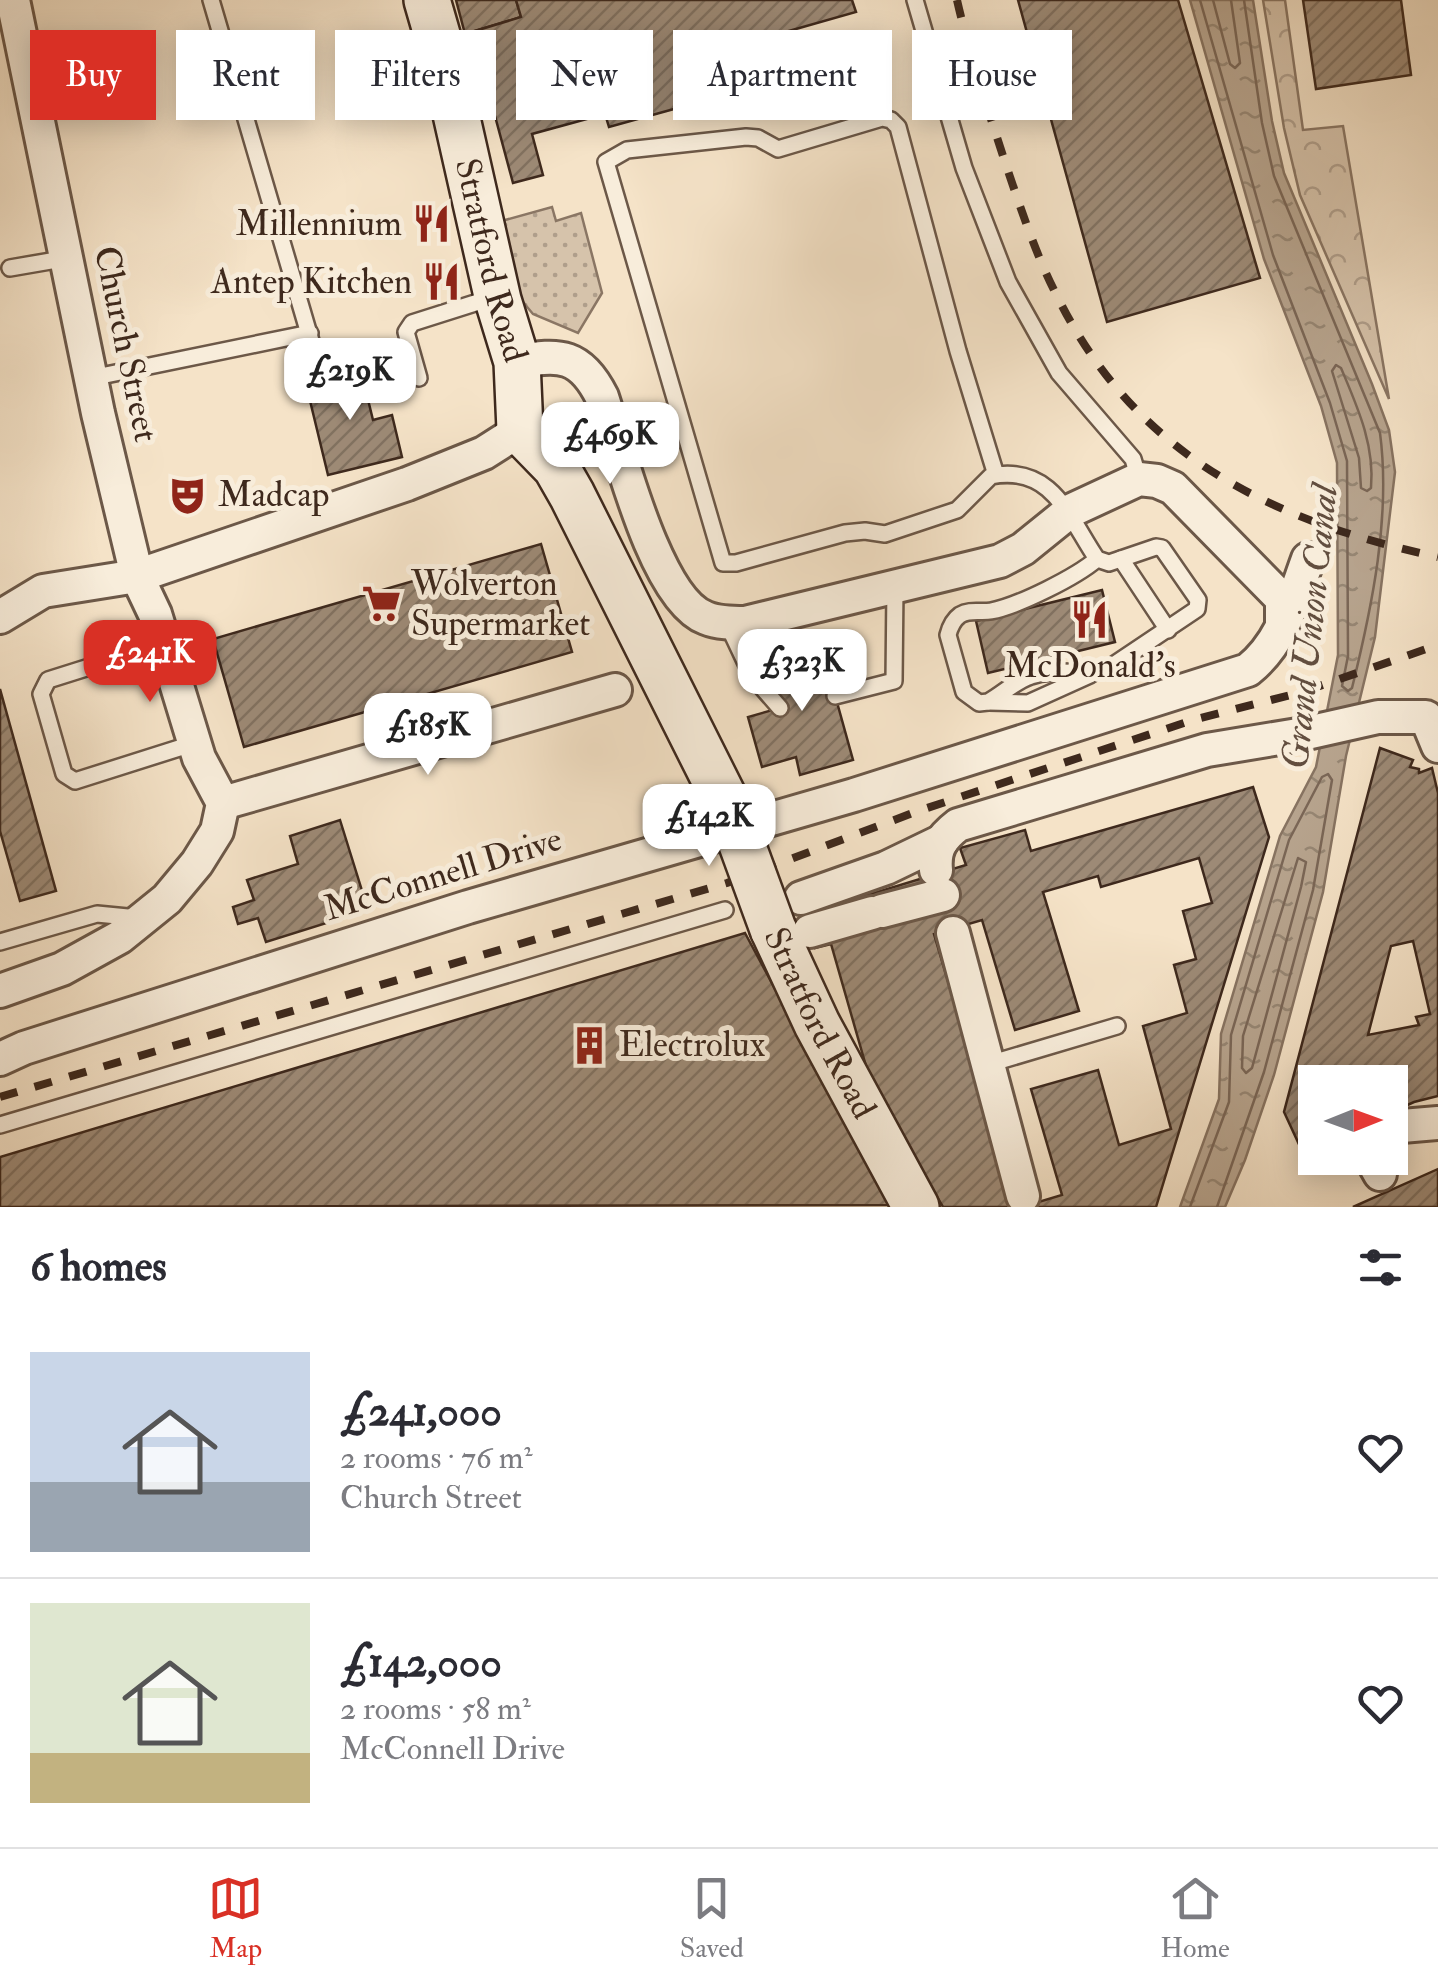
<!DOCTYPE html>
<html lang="en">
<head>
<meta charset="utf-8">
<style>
  :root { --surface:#fff; --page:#f7f7f7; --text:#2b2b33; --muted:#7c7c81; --line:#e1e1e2; --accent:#d93025 }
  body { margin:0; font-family:"IM FELL Double Pica",serif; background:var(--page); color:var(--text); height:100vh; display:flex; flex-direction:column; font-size:38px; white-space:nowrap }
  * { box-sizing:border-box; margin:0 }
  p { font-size:32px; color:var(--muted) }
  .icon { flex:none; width:55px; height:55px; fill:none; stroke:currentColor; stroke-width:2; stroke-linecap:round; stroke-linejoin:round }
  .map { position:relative; height:1207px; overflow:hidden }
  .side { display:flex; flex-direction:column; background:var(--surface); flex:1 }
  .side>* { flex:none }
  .hud { position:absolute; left:30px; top:30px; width:1380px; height:90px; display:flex; gap:20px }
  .needle { width:65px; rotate:89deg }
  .buttons { position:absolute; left:1298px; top:1065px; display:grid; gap:20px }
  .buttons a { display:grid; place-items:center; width:110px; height:110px; border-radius:0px; background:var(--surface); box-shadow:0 5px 25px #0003; font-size:50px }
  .price { position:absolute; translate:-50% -85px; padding:0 22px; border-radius:20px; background:#fff; color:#222; font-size:32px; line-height:65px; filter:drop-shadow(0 2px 5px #0008) }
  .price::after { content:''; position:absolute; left:50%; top:60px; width:30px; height:22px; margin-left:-15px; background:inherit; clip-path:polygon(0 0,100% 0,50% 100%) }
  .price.current { background:var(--accent); color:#fff }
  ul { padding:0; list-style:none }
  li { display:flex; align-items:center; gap:30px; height:250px; padding:0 30px }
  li+li { border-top:2px solid var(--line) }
  li span { display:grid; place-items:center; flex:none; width:280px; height:200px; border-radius:0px; color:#555 }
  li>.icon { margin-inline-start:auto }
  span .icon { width:120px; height:120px; fill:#fffc; stroke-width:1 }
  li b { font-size:42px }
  h2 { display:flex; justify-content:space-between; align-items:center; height:120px; padding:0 30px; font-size:42px }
  .pill { padding:0 35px; border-radius:0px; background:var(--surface); box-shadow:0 5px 25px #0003; font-size:35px; line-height:90px }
  .pill.current { background:var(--accent); color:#fff }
  .dock { display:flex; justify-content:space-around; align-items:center; height:140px; border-top:2px solid var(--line); background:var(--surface); font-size:28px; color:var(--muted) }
  .dock a { display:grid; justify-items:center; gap:5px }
  .dock .current { color:var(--accent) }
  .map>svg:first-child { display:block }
  .grass { fill:url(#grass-dots); stroke:#8a7664; stroke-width:2.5 }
  .forest { fill:url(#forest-crowns); stroke:#8a7664; stroke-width:2.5 }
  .water { fill:url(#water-ripples); stroke:#877361; stroke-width:2.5 }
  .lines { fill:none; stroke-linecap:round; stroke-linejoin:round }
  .shore { stroke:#7a6656; stroke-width:2.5 }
  .building { fill:url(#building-hatch); stroke:#3e291d; stroke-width:2.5; fill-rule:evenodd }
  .lane-casing { stroke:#6c5848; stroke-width:20 }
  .street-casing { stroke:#6c5848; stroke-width:38 }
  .secondary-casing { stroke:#3e291d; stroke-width:50 }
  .lane { stroke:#f8eddb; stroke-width:15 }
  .street { stroke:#f8eddb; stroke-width:32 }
  .secondary { stroke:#f8eddb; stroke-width:45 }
  .rail { stroke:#3e291d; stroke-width:8; stroke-dasharray:18 18; stroke-linecap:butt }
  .secondary-bridge-casing { stroke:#3e291d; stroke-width:50; stroke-linecap:butt }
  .secondary-bridge { stroke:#f8eddb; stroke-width:45 }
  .labels { text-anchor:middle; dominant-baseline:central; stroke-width:10; stroke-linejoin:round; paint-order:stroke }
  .poi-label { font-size:35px; fill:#3e291d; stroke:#f8eddb; text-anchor:start }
  .street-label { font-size:35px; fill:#3e291d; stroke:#f8eddb }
  .water-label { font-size:38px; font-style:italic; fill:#624e3f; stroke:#f8eddb }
</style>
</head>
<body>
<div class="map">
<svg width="1438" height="1207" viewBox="0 0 1438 1207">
  <defs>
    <pattern id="grass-dots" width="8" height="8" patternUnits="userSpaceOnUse" patternTransform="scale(2.5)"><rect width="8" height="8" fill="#d6c3ab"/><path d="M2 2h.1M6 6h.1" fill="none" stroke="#af9e8b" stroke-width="1.8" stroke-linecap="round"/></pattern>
    <pattern id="forest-crowns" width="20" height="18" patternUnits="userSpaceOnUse" patternTransform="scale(2.5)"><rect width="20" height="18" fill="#d6c3ab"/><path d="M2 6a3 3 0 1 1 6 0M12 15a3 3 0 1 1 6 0" fill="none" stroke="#af9e8b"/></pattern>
    <pattern id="water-ripples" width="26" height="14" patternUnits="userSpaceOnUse" patternTransform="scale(2.5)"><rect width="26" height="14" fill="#b7a48e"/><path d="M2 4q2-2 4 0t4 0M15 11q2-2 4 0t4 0" fill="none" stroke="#968673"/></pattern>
    <pattern id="building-hatch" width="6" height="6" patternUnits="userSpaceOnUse" patternTransform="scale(2.5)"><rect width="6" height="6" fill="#9d8a76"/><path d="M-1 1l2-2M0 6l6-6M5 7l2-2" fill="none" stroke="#817160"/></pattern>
  </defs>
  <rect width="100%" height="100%" fill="#f5e3c8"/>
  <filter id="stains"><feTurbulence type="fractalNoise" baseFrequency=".002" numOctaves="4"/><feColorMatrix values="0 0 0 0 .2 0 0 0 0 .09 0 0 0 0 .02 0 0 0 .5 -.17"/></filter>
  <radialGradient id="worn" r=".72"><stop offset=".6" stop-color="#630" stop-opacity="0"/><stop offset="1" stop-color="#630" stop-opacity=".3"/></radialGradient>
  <polygon class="grass" points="552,207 556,221 581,213 602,293 578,333 533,314 518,296 498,222"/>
  <polygon class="forest" points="1263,0 1285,0 1303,130 1343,126 1389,399 1300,195 1284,128"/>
  <polygon class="water" points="1190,0 1253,0 1272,121 1284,173 1372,384 1389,430 1395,472 1375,637 1346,756 1323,892 1274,1075 1245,1160 1225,1207 1180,1207 1219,1099 1221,1034 1280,836 1316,767 1338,655 1337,463 1321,406 1264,259"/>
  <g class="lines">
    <g class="shore">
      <path d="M1200 0 1273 255 1330 403 1347 461 1348 656 1342 686 1348 691 1352 688C1372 607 1391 516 1380 433L1274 176 1262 123 1244 0"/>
      <polyline points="1213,0 1230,64 1235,68 1240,63 1231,0"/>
      <path d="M1336 365 1341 368C1357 406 1375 445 1371 488L1367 491 1361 488 1359 458 1332 371Z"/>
      <polygon points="1298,858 1306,862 1301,887 1252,1068 1246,1073 1242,1068 1243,1036"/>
      <polyline points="1190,1207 1229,1102 1231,1035 1289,840 1322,777 1328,774 1332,780 1313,890 1264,1072 1217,1207"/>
    </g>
  </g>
  <g class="building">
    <polygon points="456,0 516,0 521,17 465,34"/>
    <polygon points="516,0 852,0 856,12 757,40 768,83 609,127 605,114 532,134 543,175 513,183 477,49 465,34 521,17"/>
    <polygon points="1018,0 1178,0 1260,278 1107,322"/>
    <polygon points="1303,0 1401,0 1411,75 1316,89"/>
    <polygon points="360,367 373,420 392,415 402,457 328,475 305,380"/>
    <polygon points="541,544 572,652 244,747 213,639"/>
    <polygon points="1102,590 1115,642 988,673 976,621"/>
    <polygon points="820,641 853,760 800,775 796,757 762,767 748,717 780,708 766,657"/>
    <polygon points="0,689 56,891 20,901 0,831"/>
    <path d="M1380 748 1413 760 1410 767 1419 769V773L1432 768 1438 793V1096L1414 1102 1390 1113V1082H1315V1147L1303 1153 1284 1112ZM1413 941 1430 1014 1416 1017 1419 1025 1368 1035 1391 946Z"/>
    <polygon points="1253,787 1269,837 1156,1207 1022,1207 1062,1195 1031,1089 1098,1070 1119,1145 1171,1129 1143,1026 1187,1013 1174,965 1196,959 1183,911 1212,903 1199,858 1101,887 1098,876 1043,892 1079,1011 1015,1030 982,920 934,934 1015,1207 943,1207 872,1087 831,944 815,948 805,914 966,865 960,848 1025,830 1031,851"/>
    <polygon points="340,820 368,910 266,942 258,918 238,924 233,907 254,900 247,880 298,864 290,836"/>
    <polygon points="745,933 891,1205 0,1207 0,1157"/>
    <polygon points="1438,1169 1438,1207 1353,1207"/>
  </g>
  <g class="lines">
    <defs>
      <g id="lane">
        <polyline points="211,0 314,351"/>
        <polyline points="915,0 964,168 1008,282 1059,373 1133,459 1139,479"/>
        <polyline points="10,268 68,258"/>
        <polyline points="91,378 310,333"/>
        <polyline points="419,378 406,332 412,323 494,297"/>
        <path d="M996 475 958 351 898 127 891 120 882 118 778 149 758 138 746 137 627 150 606 162 723 563H736L845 533 865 531 885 534 957 510 991 476C1053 464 1069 518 1097 559L1109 563 1156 547 1162 548 1198 600 1197 609 1106 670C1082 677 1056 667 1031 676 1015 681 1003 694 988 702L979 703 964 692 948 635C950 627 953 620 960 615 970 609 981 613 991 611 1018 606 1076 577 1097 559"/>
        <polyline points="1121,559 1168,630"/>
        <polyline points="727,623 752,676 780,708"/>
        <polyline points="168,655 200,645"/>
        <polyline points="121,657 48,680 41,694 64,774 75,781 195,743"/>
        <polyline points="835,696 894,681 895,587"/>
        <polyline points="989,702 1028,703 1090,675"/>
        <polyline points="0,942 97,914 138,918"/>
        <polyline points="989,1064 1117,1026"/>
        <polyline points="0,1125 725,910"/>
      </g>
      <g id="street">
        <path d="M517 362C560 353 581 355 602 397 619 448 655 599 706 618 718 623 733 623 745 623L1000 561 1023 549 1070 511 1139 479 1157 481 1173 488 1282 599V627"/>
        <polyline points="0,617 43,591 137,576 407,484 484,453 520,430"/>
        <polyline points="223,803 615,690"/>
        <path d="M936 870C934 849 941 838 958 825L1207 750 1298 735 1378 717H1426L1438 746"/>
        <polyline points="801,898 886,868 942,841"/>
        <polyline points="882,911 943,895"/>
        <polyline points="810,931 872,913"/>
        <polyline points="953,933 1023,1196"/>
        <polyline points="0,991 62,969 120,937 167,899 197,863 217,831 223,803 199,758 155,614 137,576 98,413 13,0"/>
        <path d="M0 1059 24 1048 468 907 854 795 1248 670C1283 642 1293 600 1308 559"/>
        <polyline points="1390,1127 1438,1123"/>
        <polyline points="1371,1158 1380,1174"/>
      </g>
      <g id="secondary">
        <path id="s1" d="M427 0 442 52 498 300 517 362 520 430 556 467 572 495 728 806"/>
        <path id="s2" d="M773 929 817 1024 916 1207"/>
      </g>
    </defs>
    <use href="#lane" class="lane-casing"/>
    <use href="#street" class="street-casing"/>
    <use href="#secondary" class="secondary-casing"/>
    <use href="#lane" class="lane"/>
    <use href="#street" class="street"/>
    <use href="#secondary" class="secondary"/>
    <g class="rail">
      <path d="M957 0C970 57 989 113 1007 168 1022 212 1036 255 1057 296 1136 456 1271 521 1438 557"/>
      <polyline points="0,1097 727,883 918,811 1193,720 1302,692 1438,645"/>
    </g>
    <defs>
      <polyline id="secondary-bridge" points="728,806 773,929"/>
    </defs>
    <use href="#secondary-bridge" class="secondary-bridge-casing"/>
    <use href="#secondary-bridge" class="secondary-bridge"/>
  </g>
  <defs>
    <symbol id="restaurant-bare" viewBox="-9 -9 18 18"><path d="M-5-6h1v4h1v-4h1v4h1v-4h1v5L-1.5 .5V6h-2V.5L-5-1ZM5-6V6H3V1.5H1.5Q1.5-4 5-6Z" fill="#8f2418" stroke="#f8eddb" stroke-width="2.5" paint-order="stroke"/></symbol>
    <symbol id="theatre-bare" viewBox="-9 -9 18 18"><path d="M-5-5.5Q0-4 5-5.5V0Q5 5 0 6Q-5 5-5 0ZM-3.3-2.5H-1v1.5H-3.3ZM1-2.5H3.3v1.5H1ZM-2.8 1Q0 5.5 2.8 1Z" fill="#8f2418" stroke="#f8eddb" stroke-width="2.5" paint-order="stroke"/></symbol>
    <symbol id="supermarket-bare" viewBox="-9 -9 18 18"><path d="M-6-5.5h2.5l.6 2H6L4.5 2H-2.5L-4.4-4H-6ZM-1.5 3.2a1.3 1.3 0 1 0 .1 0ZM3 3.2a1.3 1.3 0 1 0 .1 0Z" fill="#8f2418" stroke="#f8eddb" stroke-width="2.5" paint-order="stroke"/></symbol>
    <symbol id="building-bare" viewBox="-9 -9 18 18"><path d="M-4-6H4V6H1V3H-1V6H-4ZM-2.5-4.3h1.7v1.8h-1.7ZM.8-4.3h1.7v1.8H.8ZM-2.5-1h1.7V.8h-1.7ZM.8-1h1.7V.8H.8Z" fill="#8f2418" stroke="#f8eddb" stroke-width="2.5" paint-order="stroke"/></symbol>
  </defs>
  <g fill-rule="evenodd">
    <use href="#restaurant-bare" x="404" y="196" width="55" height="55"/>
    <use href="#restaurant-bare" x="414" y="254" width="55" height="55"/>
    <use href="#theatre-bare" x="160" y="468" width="55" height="55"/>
    <use href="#supermarket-bare" x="354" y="576" width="55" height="55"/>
    <use href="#restaurant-bare" x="1062" y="592" width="55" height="55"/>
    <use href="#building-bare" x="562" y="1018" width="55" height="55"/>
  </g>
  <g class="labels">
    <g class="poi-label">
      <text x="402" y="224" text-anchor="end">Millennium</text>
      <text x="412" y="282" text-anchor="end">Antep Kitchen</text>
      <text x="218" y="495">Madcap</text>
      <text x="411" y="584">Wolverton<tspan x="411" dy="40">Supermarket</tspan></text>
      <text x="1090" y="666" text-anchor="middle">McDonald's</text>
      <text x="619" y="1045">Electrolux</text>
    </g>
    <g class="street-label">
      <text stroke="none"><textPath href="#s1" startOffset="268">Stratford Road</textPath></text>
      <text transform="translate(126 344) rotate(78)">Church Street</text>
      <text transform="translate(443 874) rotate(-17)">McConnell Drive</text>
      <text stroke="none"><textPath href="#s2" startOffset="105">Stratford Road</textPath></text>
    </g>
    <g class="water-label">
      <text transform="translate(1310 627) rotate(-84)">Grand Union Canal</text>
    </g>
  </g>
  <rect width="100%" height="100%" filter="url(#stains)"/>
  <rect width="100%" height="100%" fill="url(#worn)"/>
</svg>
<div class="buttons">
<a><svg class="needle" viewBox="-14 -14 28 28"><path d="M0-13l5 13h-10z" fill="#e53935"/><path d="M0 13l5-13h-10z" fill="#7c7c81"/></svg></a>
</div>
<b class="price" style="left:350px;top:423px">£219K</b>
<b class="price" style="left:610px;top:487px">£469K</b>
<b class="price current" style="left:150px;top:705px">£241K</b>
<b class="price" style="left:802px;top:714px">£323K</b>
<b class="price" style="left:428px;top:778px">£185K</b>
<b class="price" style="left:709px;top:869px">£142K</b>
<div class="hud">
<a class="pill current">Buy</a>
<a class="pill">Rent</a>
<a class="pill">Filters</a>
<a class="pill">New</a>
<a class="pill">Apartment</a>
<a class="pill">House</a>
</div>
</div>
<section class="side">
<h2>6 homes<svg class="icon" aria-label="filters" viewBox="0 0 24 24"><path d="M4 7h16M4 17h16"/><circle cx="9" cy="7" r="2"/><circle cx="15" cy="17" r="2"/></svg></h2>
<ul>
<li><span style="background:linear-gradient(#c9d6e8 65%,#9aa5b1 0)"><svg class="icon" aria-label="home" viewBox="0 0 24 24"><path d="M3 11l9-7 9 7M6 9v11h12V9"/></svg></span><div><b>£241,000</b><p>2 rooms · 76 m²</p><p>Church Street</p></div><svg class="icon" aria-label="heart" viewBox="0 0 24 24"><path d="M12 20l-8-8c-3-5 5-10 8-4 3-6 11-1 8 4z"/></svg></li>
<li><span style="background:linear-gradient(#dfe7d0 75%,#c2b280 0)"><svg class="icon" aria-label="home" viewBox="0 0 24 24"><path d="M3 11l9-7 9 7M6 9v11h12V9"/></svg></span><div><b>£142,000</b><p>2 rooms · 58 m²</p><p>McConnell Drive</p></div><svg class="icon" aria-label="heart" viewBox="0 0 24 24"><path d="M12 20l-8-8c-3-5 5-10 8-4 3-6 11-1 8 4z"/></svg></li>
</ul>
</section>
<nav class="dock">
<a class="current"><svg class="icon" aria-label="map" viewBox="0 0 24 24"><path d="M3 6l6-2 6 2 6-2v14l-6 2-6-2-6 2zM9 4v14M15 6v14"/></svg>Map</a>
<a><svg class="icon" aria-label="saved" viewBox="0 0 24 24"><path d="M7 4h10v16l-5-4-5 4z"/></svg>Saved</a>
<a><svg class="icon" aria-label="home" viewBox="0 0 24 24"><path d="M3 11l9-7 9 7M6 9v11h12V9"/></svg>Home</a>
</nav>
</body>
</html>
